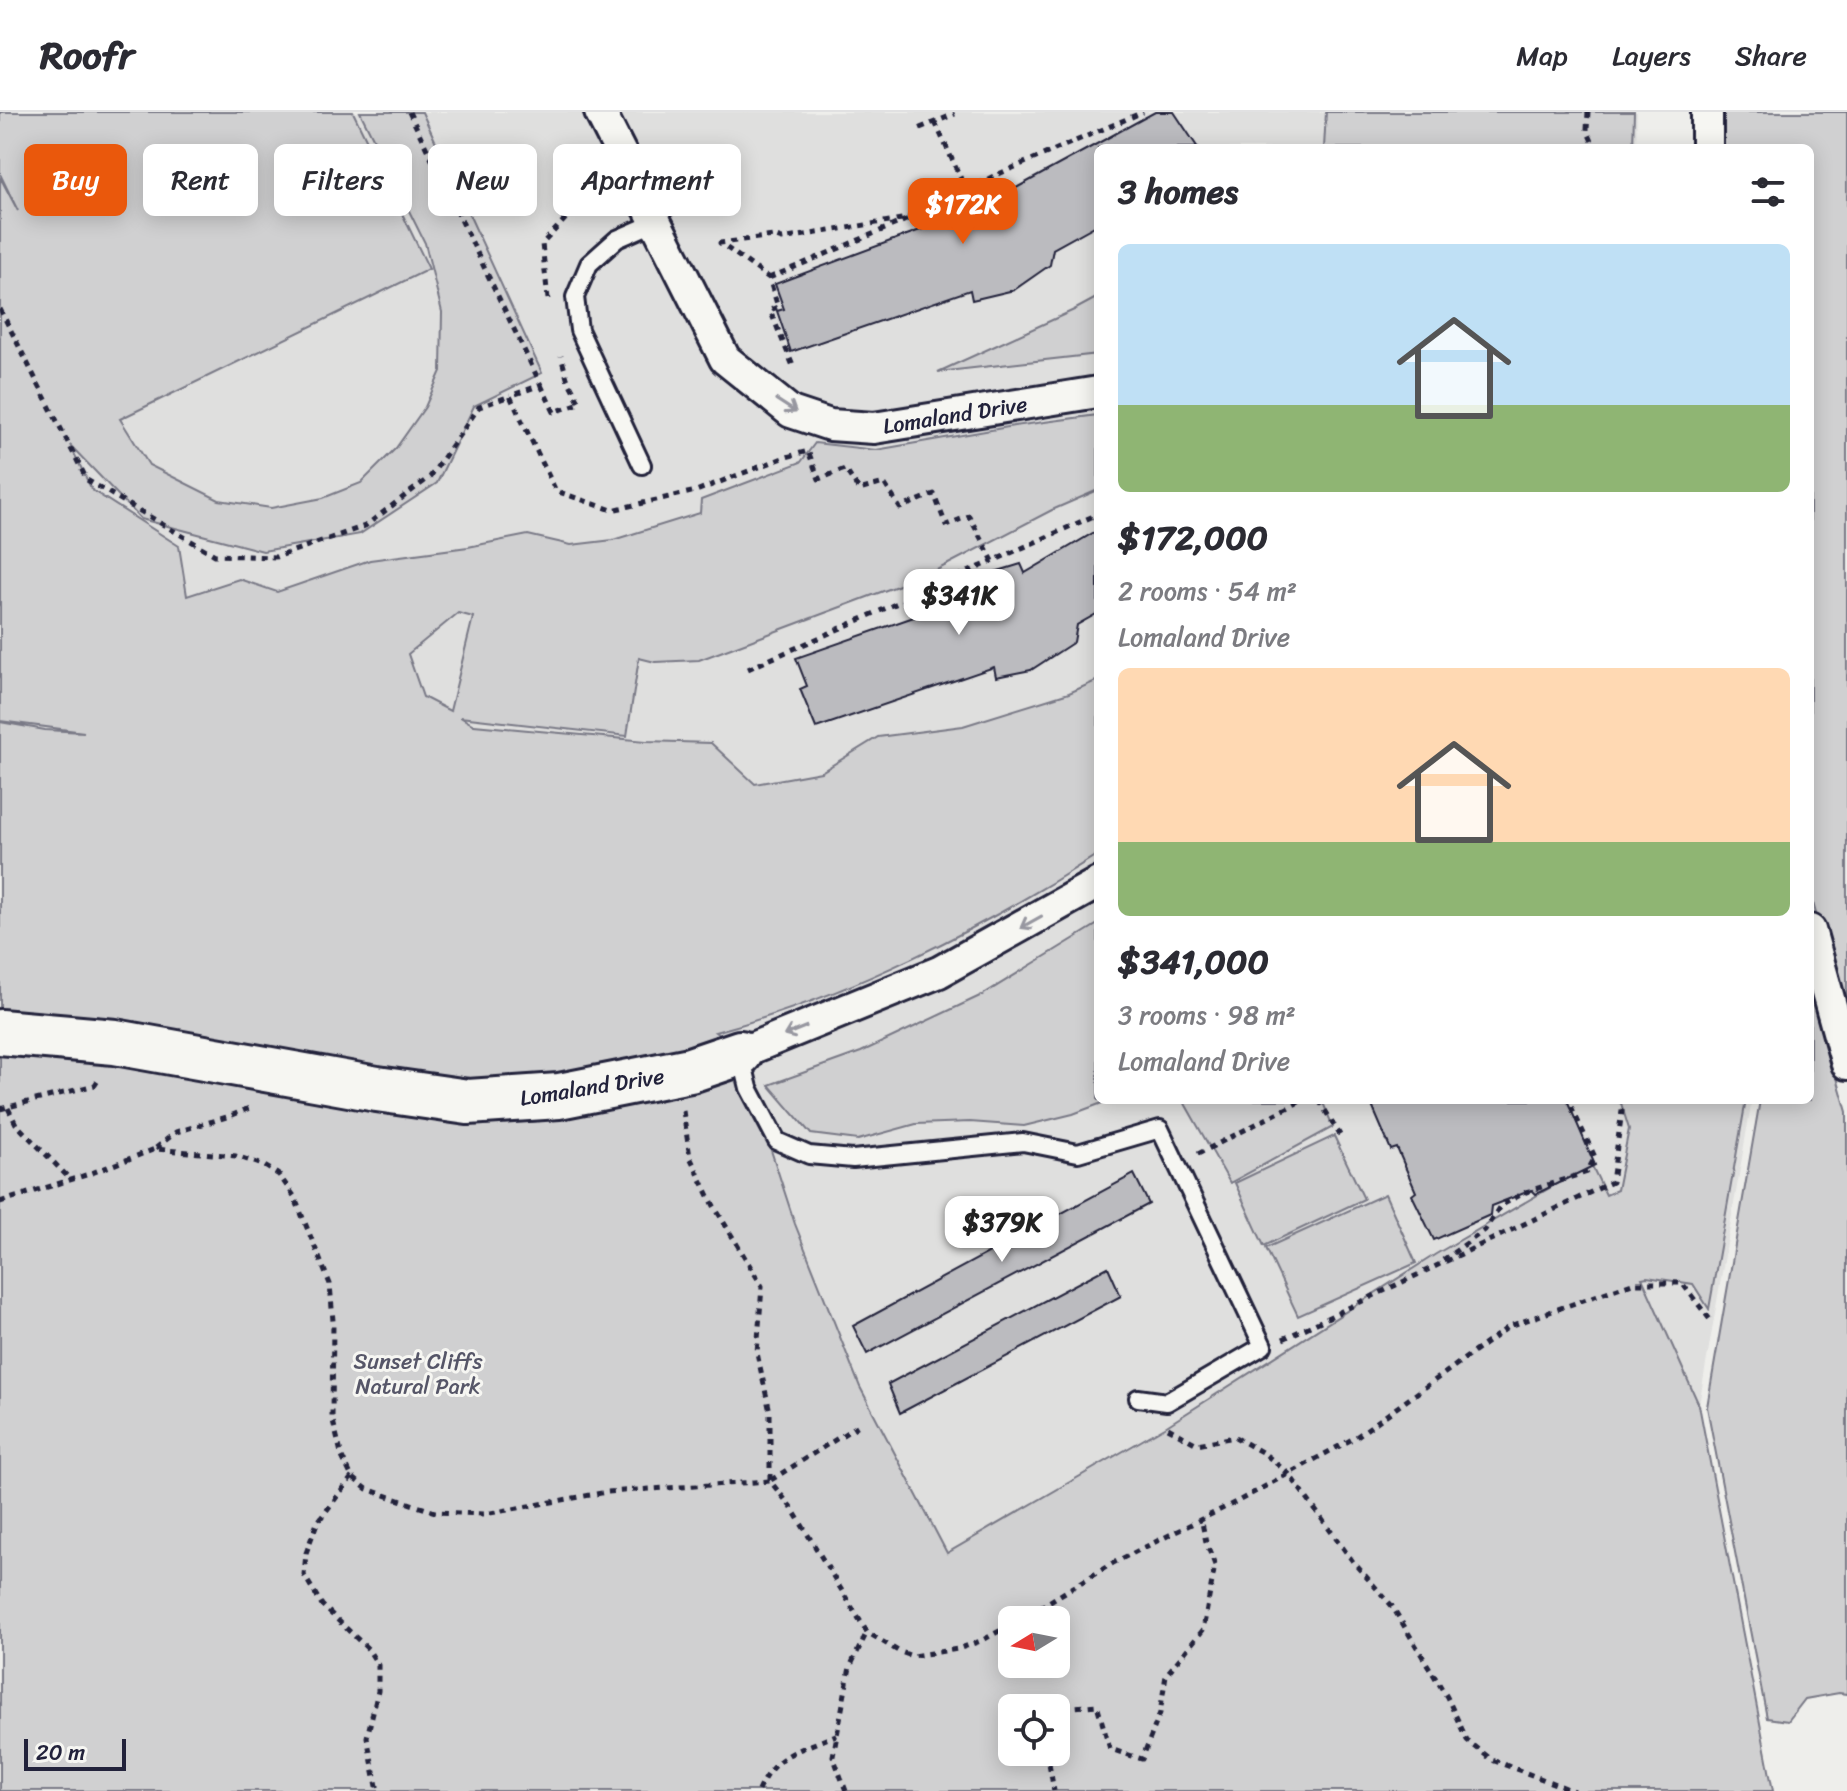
<!DOCTYPE html>
<html lang="en">
<head>
<meta charset="utf-8">
<style>
  :root { --surface:#fff; --page:#f2f2f3; --text:#2b2b33; --muted:#7c7c81; --line:#e1e1e2; --accent:#ea580c }
  body { margin:0; font-family:Sriracha,sans-serif; background:var(--page); color:var(--text); height:100vh; display:flex; flex-direction:column; font-size:30px; white-space:nowrap }
  * { box-sizing:border-box; margin:0 }
  p { font-size:26px; color:var(--muted) }
  .icon { flex:none; width:44px; height:44px; fill:none; stroke:currentColor; stroke-width:2; stroke-linecap:round; stroke-linejoin:round }
  .map { position:relative; flex:1; overflow:hidden }
  .details { position:absolute; left:1094px; top:32px; width:720px; height:960px; display:flex; flex-direction:column; background:var(--surface); border-radius:12px; box-shadow:0 4px 20px #0003 }
  .details>* { flex:none }
  .hud { position:absolute; left:24px; top:32px; width:760px; height:72px; display:flex; gap:16px }
  .needle { width:52px; rotate:260deg }
  .controls { position:absolute; left:998px; top:1494px; display:grid; gap:16px }
  .controls a { display:grid; place-items:center; width:72px; height:72px; border-radius:12px; background:var(--surface); box-shadow:0 4px 20px #0003; font-size:40px }
  .scale { position:absolute; left:24px; bottom:20px; width:102px; box-sizing:border-box; padding-left:8px; border:4px solid #22223b; border-top:0; font-size:22px; line-height:28px; white-space:nowrap; color:#22223b; -webkit-text-stroke:6px #f6f6f2; paint-order:stroke }
  .price { position:absolute; translate:-50% -68px; padding:0 18px; border-radius:16px; background:#fff; color:#222; font-size:26px; line-height:52px; filter:drop-shadow(0 2px 4px #0008) }
  .price::after { content:''; position:absolute; left:50%; top:48px; width:24px; height:18px; margin-left:-12px; background:inherit; clip-path:polygon(0 0,100% 0,50% 100%) }
  .price.on { background:var(--accent); color:#fff }
  ul { padding:0; list-style:none }
  li { display:grid; align-content:center; gap:16px; height:424px; padding:0 24px }
  li span { display:grid; place-items:center; height:248px; border-radius:12px; color:#555 }
  li>.icon { margin-inline-start:auto }
  span .icon { width:144px; height:144px; fill:#fffc; stroke-width:1 }
  li b { font-size:34px }
  h2 { display:flex; justify-content:space-between; align-items:center; height:96px; padding:0 24px; font-size:34px }
  .chip { padding:0 28px; border-radius:12px; background:var(--surface); box-shadow:0 4px 20px #0003; font-size:28px; line-height:72px }
  .chip.on { background:var(--accent); color:#fff }
  header { display:flex; align-items:center; gap:48px; box-sizing:border-box; height:112px; padding:0 40px; background:var(--surface); border-bottom:2px solid var(--line) }
  header strong { font-size:38px }
  nav { display:flex; gap:44px; margin-inline-start:auto; font-size:28px }
  .map>svg:first-child { display:block }
  .built { fill:#dfdfde; fill-rule:evenodd }
  .green { fill:#d0d0d1; stroke:#797986; stroke-width:2; fill-rule:evenodd }
  .building { fill:#bbbbbf; stroke:#22223b; stroke-width:2 }
  .lines { fill:none; stroke-linecap:round; stroke-linejoin:round }
  .lane-casing { stroke:#22223b; stroke-width:22 }
  .street-casing { stroke:#22223b; stroke-width:36 }
  .secondary-casing { stroke:#22223b; stroke-width:50 }
  .path { stroke:#22223b; stroke-width:5; stroke-dasharray:6 6; stroke-linecap:butt }
  .lane { stroke:#f6f6f2; stroke-width:16 }
  .street { stroke:#f6f6f2; stroke-width:30 }
  .secondary { stroke:#f6f6f2; stroke-width:44 }
  .oneway { stroke:#9797a0 }
  .labels { text-anchor:middle; dominant-baseline:central; stroke-width:6; stroke-linejoin:round; paint-order:stroke }
  .street-label { font-size:22px; fill:#22223b; stroke:#f6f6f2 }
  .park-label { font-size:22px; fill:#565668; stroke:#f6f6f2 }
</style>
</head>
<body>
<header>
<strong>Roofr</strong>
<nav><a>Map</a><a>Layers</a><a>Share</a></nav>
</header>
<div class="map">
<svg width="1847" height="1679" viewBox="0 0 1847 1679">
  <rect width="100%" height="100%" fill="#eeeeeb"/>
  <filter id="ink" filterUnits="userSpaceOnUse"><feTurbulence type="fractalNoise" baseFrequency=".0125" numOctaves="2"/><feDisplacementMap in="SourceGraphic" scale="16" xChannelSelector="R" yChannelSelector="G"/><feConvolveMatrix kernelMatrix="1 2 1 2 8 2 1 2 1" color-interpolation-filters="sRGB"/></filter>
  <g filter="url(#ink)">
    <path class="built" d="M0 0H1637L1636 36H1098V988H1752L1699 1293 1748 1550 1056 1596H1012L0 1017ZM1012 1508H1056V1552H1012Z"/>
    <g class="green">
      <path d="M0 0H353L429 157 120 307 149 353 219 388 271 396 323 386 361 371 396 336 425 295 441 259 442 200 425 131 360 0H422L542 261 474 294 437 371 360 422 263 439 141 407 70 333 92 378 179 434 187 484 239 467 277 480 370 448 468 435 528 423 571 433 613 428 700 401 701 388 801 350 815 331 876 338 1014 314 1098 303V378L1052 398 929 462 699 548 655 550 639 546 627 624 460 605 474 613 646 629 711 631 755 672 821 660 878 625 963 614 1069 581 1098 568V742C985 815 846 886 715 920L738 937 795 1112 860 1275 947 1441 1165 1315 1436 1142 1591 1052 1606 1083 1617 1078 1629 1017 1620 988H1746L1709 1197 1693 1172 1647 1165 1642 1166 1699 1293 1773 1679H0V610L45 618 84 620 0 609V65L18 99 0 62ZM458 501 473 505 450 599 423 585 408 542ZM1012 1508H1056V1552H1012ZM1012 1596H1056V1640H1012Z"/>
      <polygon points="1326,0 1634,0 1633,36 1324,36"/>
      <polygon points="1720,0 1847,0 1847,913 1810,780 1810,36 1719,36"/>
      <polygon points="1098,185 1098,242 938,260 1074,198"/>
      <polygon points="1098,812 1098,988 1110,988 1073,1002 1024,1014 970,1010 916,1012 858,1028 811,1022 769,973 861,940 982,883"/>
      <polygon points="1810,873 1847,1000 1847,1582 1839,1581 1805,1587 1788,1609 1767,1606 1707,1295 1760,988 1810,988"/>
      <polygon points="1183,988 1322,988 1333,1015 1230,1071"/>
      <polygon points="1334,1024 1364,1087 1264,1134 1235,1071"/>
      <polygon points="1385,1082 1416,1151 1298,1204 1266,1136"/>
    </g>
    <g class="building">
      <polygon points="1155,0 1174,0 1198,36 1098,36 1098,112 1053,137 1050,153 1014,178 972,188 970,178 791,240 777,199 784,197 775,172 947,108 946,101 971,85 1000,77 1007,81"/>
      <polygon points="1098,418 1098,501 1077,513 1074,530 1031,558 996,565 994,555 816,616 800,577 807,574 796,546 971,485 970,475 995,460 1021,452 1025,461"/>
      <polygon points="1373,988 1567,988 1595,1053 1536,1082 1532,1078 1491,1094 1490,1103 1434,1128 1412,1083 1416,1080 1397,1036 1391,1038 1370,989"/>
      <polygon points="1134,1062 1149,1092 867,1242 853,1214"/>
      <polygon points="1108,1155 1121,1184 900,1301 888,1272"/>
    </g>
    <g class="lines">
      <defs>
        <g id="lane">
          <polyline points="642,353 579,218 575,185 589,152 617,127 656,110"/>
          <polyline points="741,943 749,976 777,1029 809,1043 853,1047 1023,1030 1078,1041 1160,1017 1263,1234 1167,1290 1138,1286"/>
        </g>
        <g id="street">
          <polyline points="600,0 725,247 791,300 830,313 874,316 1098,280"/>
          <polyline points="1707,36 1707,0"/>
          <polyline points="1810,818 1847,952"/>
          <polyline points="740,941 939,860 1098,771"/>
        </g>
        <polyline id="secondary" points="0,920 115,930 377,977 468,990 559,984 690,958 740,941"/>
      </defs>
      <use href="#lane" class="lane-casing"/>
      <use href="#street" class="street-casing"/>
      <use href="#secondary" class="secondary-casing"/>
      <g class="path">
        <polyline points="409,0 541,273 510,284"/>
        <polyline points="1588,0 1587,18 1595,36"/>
        <polyline points="935,10 966,78"/>
        <polyline points="920,16 955,2"/>
        <polyline points="913,105 994,64 1143,0"/>
        <polyline points="769,166 913,105 782,127 774,124 720,131 769,166 778,195 770,198 793,254"/>
        <polyline points="548,187 542,132 581,90 591,87"/>
        <polyline points="0,197 87,368 215,443 276,445 365,414 430,365 479,295 510,284 556,379 612,398 696,379 783,346 808,339 819,367 845,357 859,378 884,371 900,396 934,382 946,413 969,404 993,449 1098,402"/>
        <polyline points="541,273 554,300 580,291 567,266 561,244"/>
        <polyline points="748,557 993,449"/>
        <polyline points="1319,988 1340,1023"/>
        <polyline points="8,996 16,1012 71,1068"/>
        <polyline points="0,997 95,973 100,965"/>
        <polyline points="683,999 690,1045 714,1094 762,1174 757,1241 770,1300 770,1369"/>
        <polyline points="156,1036 176,1020 230,1004 252,995"/>
        <polyline points="1198,1042 1303,988"/>
        <polyline points="0,1090 89,1062 155,1037 236,1044 263,1053 279,1063 294,1084 330,1172 333,1209 332,1305 342,1345 352,1365 367,1377 435,1400 485,1402 607,1380 770,1369 791,1395 867,1520 898,1539 912,1544 958,1537 983,1528 1012,1512"/>
        <polyline points="1443,1148 1485,1118 1500,1094 1526,1080 1587,1060 1595,1045 1568,988"/>
        <polyline points="1283,1227 1612,1070 1622,999 1621,988"/>
        <polyline points="1168,1316 1197,1332 1235,1325 1265,1342 1289,1362 1354,1451 1392,1494 1447,1585 1467,1628 1492,1648 1574,1679"/>
        <polyline points="352,1365 317,1411 306,1441 304,1463 322,1493 368,1537 378,1553 378,1579 367,1625 378,1679"/>
        <polyline points="771,1368 862,1311"/>
        <polyline points="1019,1508 1113,1451 1240,1388 1356,1325 1510,1214 1632,1171 1682,1171 1711,1209"/>
        <polyline points="1056,1603 1062,1596 1097,1593 1110,1637 1142,1647 1160,1601 1166,1563 1203,1518 1215,1453 1206,1430 1201,1406"/>
        <polyline points="1047,1640 1054,1679"/>
        <path d="M758 1679C774 1641 801 1638 836 1623"/>
        <polyline points="846,1679 833,1644 850,1555 867,1520"/>
      </g>
      <use href="#lane" class="lane"/>
      <use href="#street" class="street"/>
      <use href="#secondary" class="secondary"/>
    </g>
    <defs><path id="oneway-shaft" d="M-6 0H5M1.5-3L5.5 0L1.5 3" fill="none" stroke-width="1.6" stroke-linecap="round" stroke-linejoin="round" transform="scale(2)"/></defs>
    <g class="oneway">
      <use href="#oneway-shaft" transform="translate(786 294) rotate(33)"/>
      <use href="#oneway-shaft" transform="translate(1031 810) rotate(151)"/>
      <use href="#oneway-shaft" transform="translate(795 919) rotate(158)"/>
    </g>
  </g>
  <g class="labels">
    <g class="street-label">
      <text transform="translate(955 303) rotate(-9)">Lomaland Drive</text>
      <text transform="translate(592 975) rotate(-9)">Lomaland Drive</text>
    </g>
    <g class="park-label">
      <text x="418" y="1249">Sunset Cliffs<tspan x="418" dy="25">Natural Park</tspan></text>
    </g>
  </g>
</svg>
<div class="controls">
<a><svg class="needle" viewBox="-14 -14 28 28"><path d="M0-13l5 13h-10z" fill="#e53935"/><path d="M0 13l5-13h-10z" fill="#7c7c81"/></svg></a>
<a><svg class="icon" aria-label="locate" viewBox="0 0 24 24"><circle cx="12" cy="12" r="6"/><path d="M12 2v4M12 18v4M2 12h4M18 12h4"/></svg></a>
</div>
<div class="scale">20 m</div>
<b class="price on" style="left:963px;top:134px">$172K</b>
<b class="price" style="left:959px;top:525px">$341K</b>
<b class="price" style="left:1002px;top:1152px">$379K</b>
<div class="hud">
<a class="chip on">Buy</a>
<a class="chip">Rent</a>
<a class="chip">Filters</a>
<a class="chip">New</a>
<a class="chip">Apartment</a>
</div>
<section class="details">
<h2>3 homes<svg class="icon" aria-label="filters" viewBox="0 0 24 24"><path d="M4 7h16M4 17h16"/><circle cx="9" cy="7" r="2"/><circle cx="15" cy="17" r="2"/></svg></h2>
<ul>
<li><span style="background:linear-gradient(#bfe0f5 65%,#8fb573 0)"><svg class="icon" aria-label="home" viewBox="0 0 24 24"><path d="M3 11l9-7 9 7M6 9v11h12V9"/></svg></span><div><b>$172,000</b><p>2 rooms · 54 m²</p><p>Lomaland Drive</p></div></li>
<li><span style="background:linear-gradient(#ffd9b3 70%,#8fb573 0)"><svg class="icon" aria-label="home" viewBox="0 0 24 24"><path d="M3 11l9-7 9 7M6 9v11h12V9"/></svg></span><div><b>$341,000</b><p>3 rooms · 98 m²</p><p>Lomaland Drive</p></div></li>
</ul>
</section>
</div>
</body>
</html>
